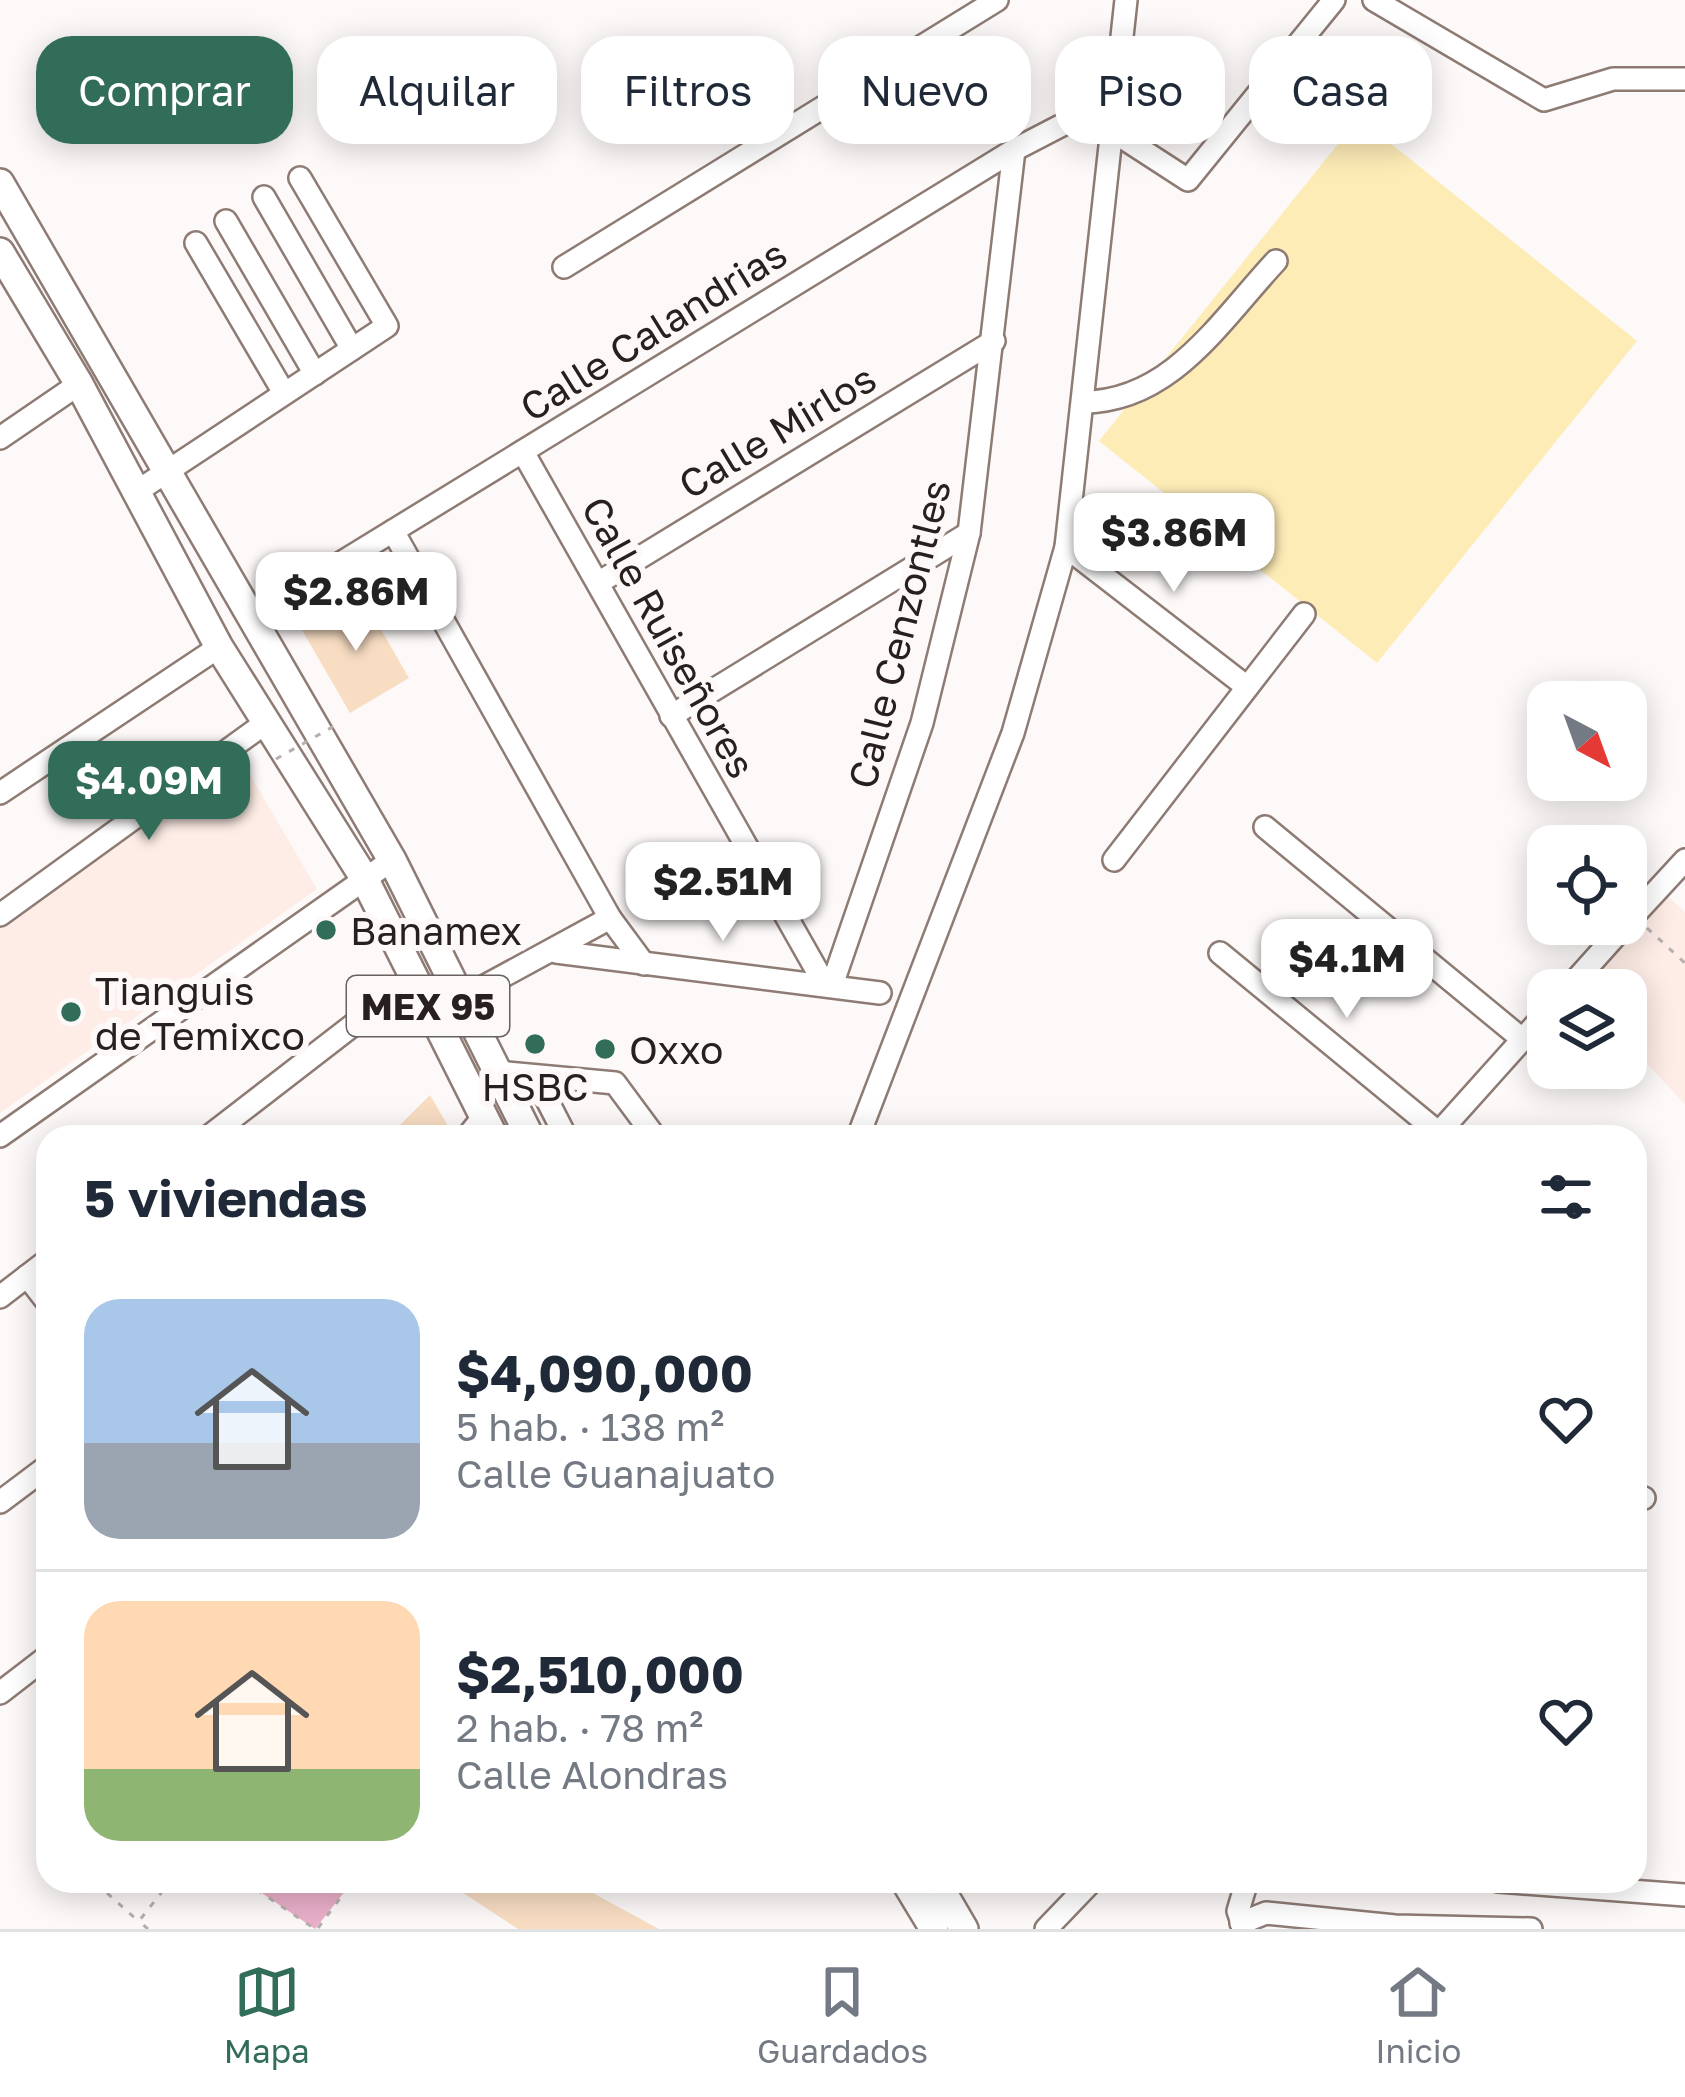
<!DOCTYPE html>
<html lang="es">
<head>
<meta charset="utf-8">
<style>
  :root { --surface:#fff; --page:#f2f2f3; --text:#1f2937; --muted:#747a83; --line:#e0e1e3; --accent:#316d58 }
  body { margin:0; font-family:"Golos Text",sans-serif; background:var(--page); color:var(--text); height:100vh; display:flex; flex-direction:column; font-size:45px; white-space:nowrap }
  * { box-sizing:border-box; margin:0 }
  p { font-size:39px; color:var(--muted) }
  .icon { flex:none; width:66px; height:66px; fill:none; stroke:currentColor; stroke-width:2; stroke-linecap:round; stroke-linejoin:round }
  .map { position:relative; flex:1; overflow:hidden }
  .panel { position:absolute; left:36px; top:1125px; width:1611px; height:768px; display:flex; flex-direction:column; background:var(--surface); border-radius:36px; box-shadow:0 6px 30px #0003 }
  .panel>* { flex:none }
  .banner { position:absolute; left:36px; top:36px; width:1614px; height:108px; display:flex; gap:24px }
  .needle { width:78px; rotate:139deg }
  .buttons { position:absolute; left:1527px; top:681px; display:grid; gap:24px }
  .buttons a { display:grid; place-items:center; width:120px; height:120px; border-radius:24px; background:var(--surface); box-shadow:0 6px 30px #0003; font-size:60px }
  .price { position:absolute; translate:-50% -102px; padding:0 27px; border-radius:24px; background:#fff; color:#222; font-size:39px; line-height:78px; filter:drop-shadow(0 3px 6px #0008) }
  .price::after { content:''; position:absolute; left:50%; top:72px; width:36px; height:27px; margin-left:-18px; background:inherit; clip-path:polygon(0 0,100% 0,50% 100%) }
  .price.current { background:var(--accent); color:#fff }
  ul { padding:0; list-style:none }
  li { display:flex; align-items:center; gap:36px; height:300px; padding:0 48px }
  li+li { border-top:3px solid var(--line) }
  li span { display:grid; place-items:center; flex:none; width:336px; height:240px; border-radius:36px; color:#555 }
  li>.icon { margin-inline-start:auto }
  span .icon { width:144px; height:144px; fill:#fffc; stroke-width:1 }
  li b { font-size:51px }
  h2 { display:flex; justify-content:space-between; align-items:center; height:144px; padding:0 48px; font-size:51px }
  .pill { padding:0 42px; border-radius:36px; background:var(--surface); box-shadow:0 6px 30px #0003; font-size:42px; line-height:108px }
  .pill.current { background:var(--accent); color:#fff }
  .tabs { display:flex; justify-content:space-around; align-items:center; height:168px; border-top:3px solid var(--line); background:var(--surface); font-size:33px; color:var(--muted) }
  .tabs a { display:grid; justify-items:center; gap:6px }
  .tabs .current { color:var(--accent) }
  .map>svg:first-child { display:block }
  .built { fill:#feede6 }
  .green { fill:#feecb7 }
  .water { fill:#eaafca }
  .building { fill:#f8ddc3 }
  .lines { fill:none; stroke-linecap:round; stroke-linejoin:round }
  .minor-casing { stroke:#8d7b74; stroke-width:26 }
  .major-casing { stroke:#8d7b74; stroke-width:32 }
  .path { stroke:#b5afae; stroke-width:3; stroke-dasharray:6 9; stroke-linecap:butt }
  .minor { stroke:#fff; stroke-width:21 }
  .major { stroke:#fff; stroke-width:27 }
  .path-bridge { stroke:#b5afae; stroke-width:3; stroke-dasharray:6 9; stroke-linecap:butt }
  .poi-dot { fill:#316d58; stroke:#fdf9f8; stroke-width:4.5 }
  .labels { text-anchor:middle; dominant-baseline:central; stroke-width:12; stroke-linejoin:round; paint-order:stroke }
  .shield { fill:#fdf9f8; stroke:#68615f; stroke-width:3 }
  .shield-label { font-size:36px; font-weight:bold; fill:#28201e }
  .street-label { font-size:39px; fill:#28201e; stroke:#fdf9f8 }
  .poi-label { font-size:39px; fill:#28201e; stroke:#fdf9f8; text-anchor:start }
</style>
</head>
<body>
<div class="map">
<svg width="1685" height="1929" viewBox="0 0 1685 1929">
  <rect width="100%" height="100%" fill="#fdf9f8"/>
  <g class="built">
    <polygon points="232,744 317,889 0,1113 0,912"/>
    <polygon points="1666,895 1685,912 1685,1104 1626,1042 1626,990 1577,990"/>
  </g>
  <polygon class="green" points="1359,118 1637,341 1377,663 1099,441"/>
  <polygon class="water" points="244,1881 300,1881 312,1892 319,1881 353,1881 315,1929"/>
  <g class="building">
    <polygon points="361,595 409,678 350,713 302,630"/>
    <polygon points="430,1095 448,1126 439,1137 388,1137"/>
    <polygon points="445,1881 598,1881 591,1892 659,1929 518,1929"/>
  </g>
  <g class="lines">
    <defs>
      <g id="minor">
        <polyline points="1374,0 1544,100 1613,79 1685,79"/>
        <polyline points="1114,132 1188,180 1334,0"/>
        <polyline points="264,197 352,349"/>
        <polyline points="226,221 315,374"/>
        <polyline points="196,243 284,393"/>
        <polyline points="564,267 997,0"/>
        <path d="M1083 402C1171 402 1220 321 1276 261"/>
        <polyline points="0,438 79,384"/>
        <polyline points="523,452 824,983"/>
        <polyline points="136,492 387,326 300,178"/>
        <polyline points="393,531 610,918 644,964"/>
        <polyline points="1066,547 1247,687"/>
        <polyline points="598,583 994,341"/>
        <polyline points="251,618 1014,150 1095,108"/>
        <polyline points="671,716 969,533"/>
        <polyline points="0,793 219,647"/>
        <polyline points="1265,827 1522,1039"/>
        <polyline points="1114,860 1304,614"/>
        <polyline points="0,915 264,724"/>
        <polyline points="1626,924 1685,860"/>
        <polyline points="556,952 880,993"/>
        <polyline points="1220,953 1439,1133"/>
        <polyline points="832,985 922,723 969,533 1014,150"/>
        <polyline points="1567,990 1626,924"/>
        <polyline points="461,999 610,918"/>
        <polyline points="498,1072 615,1083 655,1137"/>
        <polyline points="509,1078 544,1094 566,1137"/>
        <polyline points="0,1136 392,860"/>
        <polyline points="208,1137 414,978"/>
        <polyline points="467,1137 484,1116"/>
        <polyline points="858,1137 1013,733 1066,547 1126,0"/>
        <polyline points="1435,1137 1548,1011"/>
        <polyline points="27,1276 48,1303"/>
        <polyline points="0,1297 48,1260"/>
        <polyline points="1635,1495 1644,1498"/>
        <polyline points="0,1502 48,1466"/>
        <polyline points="0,1693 48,1656"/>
        <polyline points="1498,1881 1685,1895"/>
        <polyline points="1241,1923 1266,1913 1395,1926 1531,1929"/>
        <polyline points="1046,1929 1092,1881"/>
        <polyline points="1244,1929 1238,1911 1247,1881"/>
      </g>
      <g id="major">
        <polyline points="0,183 392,860 530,1137"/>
        <polyline points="0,252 79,384 219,647 363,876 494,1137"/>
        <polyline points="905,1881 934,1929"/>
        <polyline points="936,1881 964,1929"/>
      </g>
    </defs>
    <use href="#minor" class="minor-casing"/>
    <use href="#major" class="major-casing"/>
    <g class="path">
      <polyline points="1647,928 1685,963"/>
      <polyline points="87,1881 106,1881"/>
      <polyline points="244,1881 315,1929"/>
      <polyline points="96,1883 137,1920"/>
      <polyline points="318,1928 353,1881"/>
      <polyline points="148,1929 139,1921 165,1888 158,1881"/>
    </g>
    <use href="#minor" class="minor"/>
    <use href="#major" class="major"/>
    <polyline class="path-bridge" points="276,759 336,725"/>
  </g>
  <g class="poi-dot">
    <circle cx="326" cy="930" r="12"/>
    <circle cx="71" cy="1012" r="12"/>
    <circle cx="535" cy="1044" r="12"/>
    <circle cx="605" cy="1049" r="12"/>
  </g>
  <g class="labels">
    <rect class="shield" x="347" y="976" width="162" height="60" rx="9"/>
    <g class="shield-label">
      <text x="428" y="1006">MEX 95</text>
    </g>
    <g class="street-label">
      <text transform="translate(653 330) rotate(-32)">Calle Calandrias</text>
      <text transform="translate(777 431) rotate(-31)">Calle Mirlos</text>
      <text transform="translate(899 634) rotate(-76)">Calle Cenzontles</text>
      <text transform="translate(669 637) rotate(61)">Calle Ruiseñores</text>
    </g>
    <g class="poi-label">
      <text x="350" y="930">Banamex</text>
      <text x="95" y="990">Tianguis<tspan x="95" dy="45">de Temixco</tspan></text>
      <text x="629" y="1049">Oxxo</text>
      <text x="535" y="1086" text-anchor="middle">HSBC</text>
    </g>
  </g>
</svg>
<div class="buttons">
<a><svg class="needle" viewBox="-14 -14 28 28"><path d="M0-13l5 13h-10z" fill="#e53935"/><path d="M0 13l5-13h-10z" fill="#747a83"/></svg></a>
<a><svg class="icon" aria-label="locate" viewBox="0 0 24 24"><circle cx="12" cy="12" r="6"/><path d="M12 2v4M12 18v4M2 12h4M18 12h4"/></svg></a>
<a><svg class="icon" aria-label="layers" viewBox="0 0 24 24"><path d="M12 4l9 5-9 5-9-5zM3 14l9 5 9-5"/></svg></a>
</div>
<b class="price" style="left:1174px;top:595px">$3.86M</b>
<b class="price" style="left:356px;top:654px">$2.86M</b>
<b class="price current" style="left:149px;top:843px">$4.09M</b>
<b class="price" style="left:723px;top:944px">$2.51M</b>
<b class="price" style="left:1347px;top:1021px">$4.1M</b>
<div class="banner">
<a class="pill current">Comprar</a>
<a class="pill">Alquilar</a>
<a class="pill">Filtros</a>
<a class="pill">Nuevo</a>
<a class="pill">Piso</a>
<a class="pill">Casa</a>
</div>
<section class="panel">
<h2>5 viviendas<svg class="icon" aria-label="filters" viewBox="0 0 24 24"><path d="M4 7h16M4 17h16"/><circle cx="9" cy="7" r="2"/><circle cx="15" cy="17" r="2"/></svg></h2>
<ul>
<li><span style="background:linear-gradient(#a9c7e8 60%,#9aa5b1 0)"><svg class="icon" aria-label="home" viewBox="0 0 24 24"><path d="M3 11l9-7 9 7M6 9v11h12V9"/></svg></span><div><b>$4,090,000</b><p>5 hab. · 138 m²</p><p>Calle Guanajuato</p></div><svg class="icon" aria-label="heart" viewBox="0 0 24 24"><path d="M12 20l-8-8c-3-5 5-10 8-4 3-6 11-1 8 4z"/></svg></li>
<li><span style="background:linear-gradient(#ffd9b3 70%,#8fb573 0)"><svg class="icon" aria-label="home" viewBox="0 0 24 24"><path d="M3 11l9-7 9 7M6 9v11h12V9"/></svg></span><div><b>$2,510,000</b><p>2 hab. · 78 m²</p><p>Calle Alondras</p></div><svg class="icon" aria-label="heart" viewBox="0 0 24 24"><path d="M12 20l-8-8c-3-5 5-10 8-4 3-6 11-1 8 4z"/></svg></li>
</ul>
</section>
</div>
<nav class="tabs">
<a class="current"><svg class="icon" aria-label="map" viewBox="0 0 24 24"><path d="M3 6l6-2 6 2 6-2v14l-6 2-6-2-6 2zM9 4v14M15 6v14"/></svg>Mapa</a>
<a><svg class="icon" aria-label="saved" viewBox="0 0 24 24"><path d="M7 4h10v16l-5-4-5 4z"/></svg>Guardados</a>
<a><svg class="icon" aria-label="home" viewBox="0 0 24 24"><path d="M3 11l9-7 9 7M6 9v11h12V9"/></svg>Inicio</a>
</nav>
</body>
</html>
